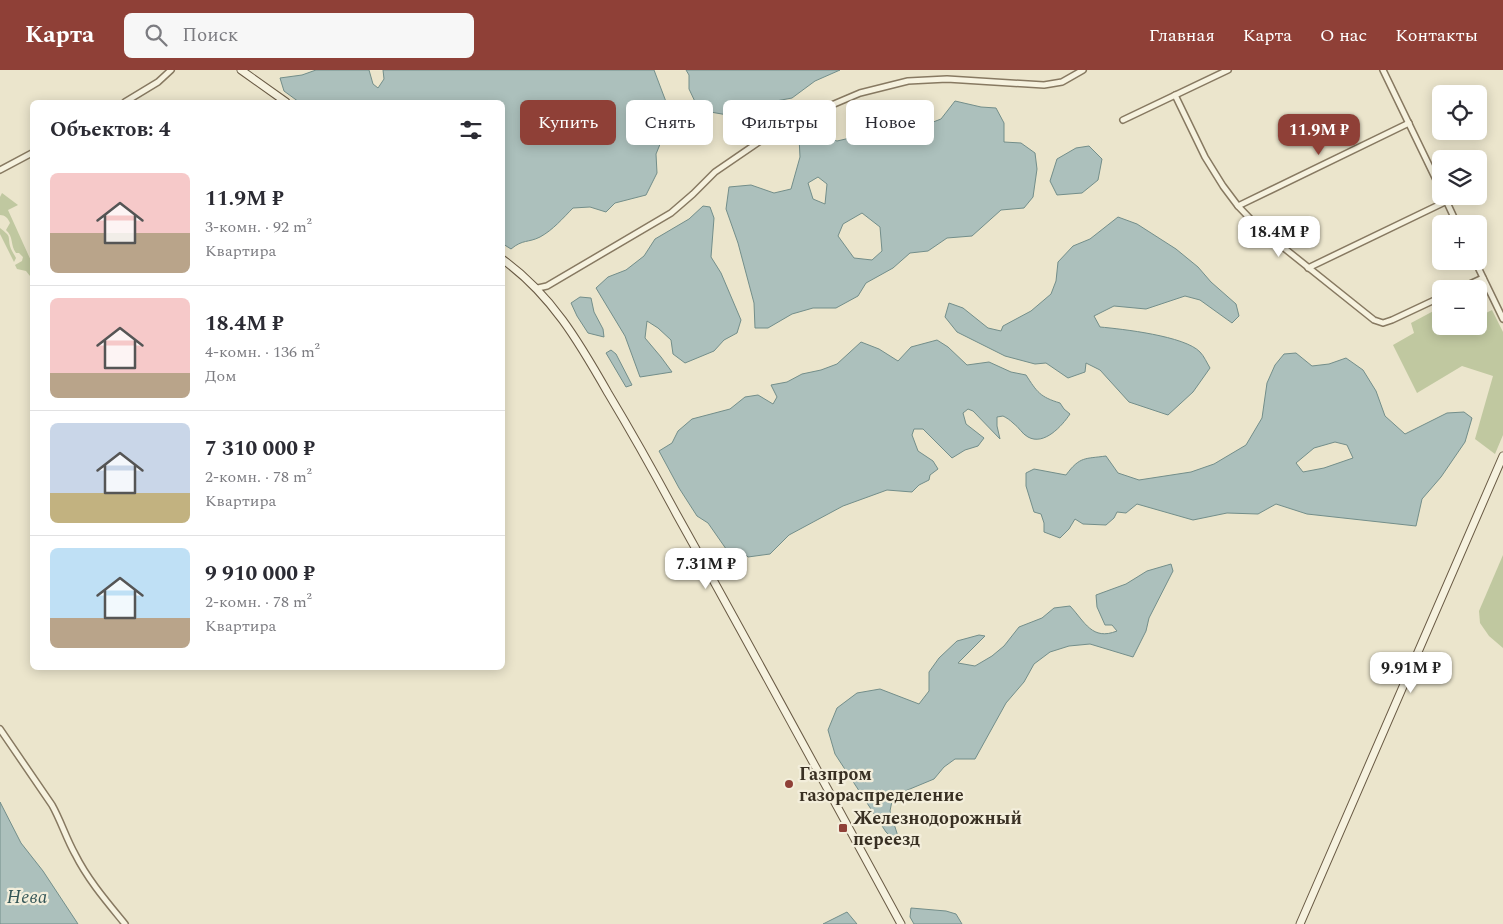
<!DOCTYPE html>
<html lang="ru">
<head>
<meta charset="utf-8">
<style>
  :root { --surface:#fff; --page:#f7f7f7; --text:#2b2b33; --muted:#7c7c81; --line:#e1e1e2; --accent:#8f4037 }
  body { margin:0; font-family:Spectral,serif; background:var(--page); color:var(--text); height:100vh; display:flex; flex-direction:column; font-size:19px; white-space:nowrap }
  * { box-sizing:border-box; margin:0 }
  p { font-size:16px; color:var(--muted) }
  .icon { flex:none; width:28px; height:28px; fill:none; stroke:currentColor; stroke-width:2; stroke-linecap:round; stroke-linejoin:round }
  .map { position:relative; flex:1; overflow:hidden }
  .drawer { position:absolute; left:30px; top:30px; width:475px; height:570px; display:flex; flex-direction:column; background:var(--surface); border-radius:8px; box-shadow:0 2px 12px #0003 }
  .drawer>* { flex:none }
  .hud { position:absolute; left:520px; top:30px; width:475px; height:45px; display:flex; gap:10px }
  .buttons { position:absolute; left:1432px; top:15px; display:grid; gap:10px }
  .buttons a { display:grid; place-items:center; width:55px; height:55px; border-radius:8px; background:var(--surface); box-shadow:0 2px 12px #0003; font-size:25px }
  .price { position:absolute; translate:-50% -42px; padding:0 11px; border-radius:10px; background:#fff; color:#222; font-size:16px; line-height:32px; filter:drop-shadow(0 1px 2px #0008) }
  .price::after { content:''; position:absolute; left:50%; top:30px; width:15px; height:11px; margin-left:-8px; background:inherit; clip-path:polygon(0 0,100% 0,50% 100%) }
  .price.current { background:var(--accent); color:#fff }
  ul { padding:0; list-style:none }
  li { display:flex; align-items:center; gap:15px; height:125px; padding:0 20px }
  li+li { border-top:1px solid var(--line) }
  li span { display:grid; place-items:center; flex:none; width:140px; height:100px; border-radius:8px; color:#555 }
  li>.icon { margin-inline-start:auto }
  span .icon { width:60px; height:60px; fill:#fffc; stroke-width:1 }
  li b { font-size:21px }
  h2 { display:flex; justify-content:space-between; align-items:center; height:60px; padding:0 20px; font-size:21px }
  .tag { padding:0 18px; border-radius:8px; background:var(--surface); box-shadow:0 2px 12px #0003; font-size:18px; line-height:45px }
  .tag.current { background:var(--accent); color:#fff }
  header { display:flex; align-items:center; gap:30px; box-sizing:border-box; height:70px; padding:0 25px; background:var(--accent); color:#fff }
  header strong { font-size:24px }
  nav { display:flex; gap:28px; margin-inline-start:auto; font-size:18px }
  .search { width:350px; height:45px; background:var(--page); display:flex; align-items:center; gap:12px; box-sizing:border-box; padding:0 18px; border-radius:8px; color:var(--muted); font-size:19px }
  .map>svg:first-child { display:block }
  .green { fill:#c0c8a0 }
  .water { fill:#acc0bc; stroke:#738e8a; fill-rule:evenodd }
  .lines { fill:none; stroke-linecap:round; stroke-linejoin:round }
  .minor-casing { stroke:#877961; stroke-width:8 }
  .secondary-casing { stroke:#695a44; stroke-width:9 }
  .minor { stroke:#f6f2df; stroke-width:5 }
  .secondary { stroke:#f6f2df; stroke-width:7 }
  .poi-dot { fill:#8f4037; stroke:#f3eedb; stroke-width:2 }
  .labels { text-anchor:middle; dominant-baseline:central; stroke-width:4.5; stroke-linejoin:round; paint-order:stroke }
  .poi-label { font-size:18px; font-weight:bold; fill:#393023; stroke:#f3eedb; text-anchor:start }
  .water-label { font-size:19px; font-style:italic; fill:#345657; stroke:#f3eedb }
</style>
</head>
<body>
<header>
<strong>Карта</strong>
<div class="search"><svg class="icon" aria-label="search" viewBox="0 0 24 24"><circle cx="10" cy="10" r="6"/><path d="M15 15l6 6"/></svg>Поиск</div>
<nav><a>Главная</a><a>Карта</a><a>О нас</a><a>Контакты</a></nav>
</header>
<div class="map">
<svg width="1503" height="854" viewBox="0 0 1503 854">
  <rect width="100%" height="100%" fill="#ebe5cc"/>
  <g class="green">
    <path d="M2 123 18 135 8 140 32 193V205L30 206 26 201 17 199 15 195 22 191 23 187 19 183H16C10 175 14 167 6 160L10 153C8 148 5 145 0 145V127Z"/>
    <path d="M0 158C11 167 8 164 10 176 11 180 14 184 16 188L14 192 0 164Z"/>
    <polygon points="1441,237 1441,256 1479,256 1479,239 1484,244 1492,240 1503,262 1503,365 1495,384 1475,369 1493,306 1462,296 1417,323 1393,275 1414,263 1411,253"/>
    <polygon points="1503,485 1503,578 1489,566 1480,553 1479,541"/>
  </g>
  <g class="water">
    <path d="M316 0H369L373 14 378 18 384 9 383 0H654L668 37 670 50 656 84 657 103 646 125 615 133 606 142 590 137 573 138C563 148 553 160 540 167 528 173 523 169 511 179L503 174 502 32H299L284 21 280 8 302 5Z"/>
    <polygon points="686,0 840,0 815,11 792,28 760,34 739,47 699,40 689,19 689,5"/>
    <path d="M955 31 981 37 996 38 1004 53V72L1021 73 1035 83 1037 99 1033 127 1024 138 1001 140 972 166 947 168 928 181 910 183 893 198 866 213 858 226 836 238H813L792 244 768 258H755L754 233 738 173 726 139 729 117 751 115 774 123 791 119 800 87 799 67 807 61 837 71 894 58 915 59 941 49ZM818 107 827 114 825 134 813 129 808 113ZM862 143 880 157 882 181 872 190 854 188 838 166 843 154Z"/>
    <polygon points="1089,76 1102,89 1098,110 1082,123 1057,125 1050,111 1057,89 1076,78"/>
    <polygon points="703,136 710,137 714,148 711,187 721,203 741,250 737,263 724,270 714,281 685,293 673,284 671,270 658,258 647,251 645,268 661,287 672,302 640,307 625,266 596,218 608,207 626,200 644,186 655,169 689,149"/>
    <path d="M1118 147 1137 154 1176 179 1198 197 1211 212 1236 234 1239 246 1232 253 1200 230 1185 226 1146 239 1114 236 1094 246 1100 257C1122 259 1185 266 1200 282 1204 286 1207 293 1210 298L1193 322 1168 345 1129 332 1100 300 1086 293 1085 302 1068 308 1046 293 1035 294 1005 286 957 262 945 247 949 233 963 238 988 258 1001 261 1003 256 1031 241 1051 224 1056 211 1058 192 1073 176 1090 169Z"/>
    <polygon points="580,227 591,228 594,242 603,259 604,267 588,263 577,246 571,233"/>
    <path d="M937 270 948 277 967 295 989 292 1011 302 1026 305C1037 322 1040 327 1060 333L1064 339 1070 344C1062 356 1044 376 1028 367 1022 364 1019 357 1013 353 1010 350 1007 348 1003 346L997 347V356L1000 369 973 341 968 339 963 343 966 354 984 368 978 376 965 380 952 388 923 359H914L912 365 918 381 933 391 938 399 930 405 929 410 919 415 912 422 887 420 843 436 789 465 770 484 748 487 743 482 731 486 708 453 697 446 679 418 659 381 672 373 678 361 692 349 730 339 745 327 758 325 773 334 777 327 771 315 787 312 802 304 821 300 837 294 861 272 879 279 898 291 911 277Z"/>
    <polygon points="611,280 616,284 632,315 626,317 606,283"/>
    <path d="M1296 283 1312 296 1329 294 1346 288 1363 300 1376 321 1385 346 1405 364 1447 343 1464 342 1472 348 1465 372 1441 407 1422 429 1416 456 1307 444 1276 434 1258 444 1227 443 1193 450 1137 434 1126 443 1117 442 1114 448 1106 455 1083 454 1075 449 1069 459 1060 468 1044 462V453L1041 444 1034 442 1026 416V403L1034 399 1066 405C1080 386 1085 389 1106 386L1118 403 1139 410 1191 402 1214 394 1246 375 1262 348 1267 313 1275 295 1284 284ZM1335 372 1347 375 1353 388 1324 398 1303 402 1296 393 1314 378Z"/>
    <path d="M1171 494 1173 501 1149 548 1146 561 1133 587 1090 574 1069 576 1050 582 1034 594 1024 612 1006 633 975 689H955L944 697 934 709 893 726 890 741 901 776 886 762 835 684 828 660 837 638 857 623 880 619 919 634 929 621V602L939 588 957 571 979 565 985 566 958 593 975 596 992 586 1004 576 1019 557 1042 548 1054 538 1070 536C1085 552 1092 571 1117 561L1112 555H1105L1097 537 1096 525 1126 514 1147 501Z"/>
    <polygon points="0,732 21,773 43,801 78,854 0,854"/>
    <polygon points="911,838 946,841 956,844 962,854 914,854 910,847"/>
    <polygon points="847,842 857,854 823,854"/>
  </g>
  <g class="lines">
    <defs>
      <g id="minor">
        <polyline points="1383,0 1441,120"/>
        <polyline points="1175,25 1205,87 1223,116 1238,136 1259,158 1374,250 1383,253 1392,250 1441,227"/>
        <polyline points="125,32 158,12 171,0"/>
        <polyline points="1123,50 1228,0"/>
        <polyline points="0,100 32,83"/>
        <polyline points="1444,126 1457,154"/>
        <polyline points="1238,136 1409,53"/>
        <polyline points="1475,191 1503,249"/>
        <polyline points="1308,198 1447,131"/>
        <polyline points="538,218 547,216 671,143 693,124 715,102 769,65 801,48 860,23 908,11 947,9 1044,15 1062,12 1083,0"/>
        <polyline points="1459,219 1483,208"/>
        <path d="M0 659 52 735C61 751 66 768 75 784 88 810 107 832 125 854"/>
      </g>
      <g id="secondary">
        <polyline points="241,0 286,32"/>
        <path d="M502 189C551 224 579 272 608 323 632 363 655 404 677 445 753 581 827 718 901 854"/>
        <polyline points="1300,854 1503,386"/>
      </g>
    </defs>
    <use href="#minor" class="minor-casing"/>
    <use href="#secondary" class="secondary-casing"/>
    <use href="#minor" class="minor"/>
    <use href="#secondary" class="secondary"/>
  </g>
  <g class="poi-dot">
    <circle cx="789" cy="714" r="5"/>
    <rect x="838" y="753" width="10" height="10" rx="2.5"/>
  </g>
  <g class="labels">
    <g class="poi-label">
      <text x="799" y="704">Газпром<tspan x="799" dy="21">газораспределение</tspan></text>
      <text x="853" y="748">Железнодорожный<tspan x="853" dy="21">переезд</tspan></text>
    </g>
    <g class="water-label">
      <text x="27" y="827">Нева</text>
    </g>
  </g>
</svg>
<div class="buttons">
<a><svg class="icon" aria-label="locate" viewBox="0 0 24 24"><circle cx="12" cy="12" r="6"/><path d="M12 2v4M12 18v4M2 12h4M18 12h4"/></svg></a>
<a><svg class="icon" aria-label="layers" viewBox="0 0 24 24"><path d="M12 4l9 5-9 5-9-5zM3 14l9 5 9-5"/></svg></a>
<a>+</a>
<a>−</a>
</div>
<b class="price current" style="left:1319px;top:86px">11.9M ₽</b>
<b class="price" style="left:1279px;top:188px">18.4M ₽</b>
<b class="price" style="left:706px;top:520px">7.31M ₽</b>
<b class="price" style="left:1411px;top:624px">9.91M ₽</b>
<div class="hud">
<a class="tag current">Купить</a>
<a class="tag">Снять</a>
<a class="tag">Фильтры</a>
<a class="tag">Новое</a>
</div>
<section class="drawer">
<h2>Объектов: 4<svg class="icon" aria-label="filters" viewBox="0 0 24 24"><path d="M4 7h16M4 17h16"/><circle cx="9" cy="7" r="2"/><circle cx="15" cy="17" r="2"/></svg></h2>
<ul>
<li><span style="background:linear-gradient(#f6c9c9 60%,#b9a48a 0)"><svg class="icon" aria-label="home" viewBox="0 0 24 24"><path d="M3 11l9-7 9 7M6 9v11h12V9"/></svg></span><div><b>11.9M ₽</b><p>3-комн. · 92 m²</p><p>Квартира</p></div></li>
<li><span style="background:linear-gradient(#f6c9c9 75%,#b9a48a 0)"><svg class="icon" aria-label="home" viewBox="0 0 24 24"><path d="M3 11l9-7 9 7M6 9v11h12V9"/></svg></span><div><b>18.4M ₽</b><p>4-комн. · 136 m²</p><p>Дом</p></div></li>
<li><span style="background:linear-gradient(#c9d6e8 70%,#c2b280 0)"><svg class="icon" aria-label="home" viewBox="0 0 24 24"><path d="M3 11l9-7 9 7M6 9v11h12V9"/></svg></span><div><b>7 310 000 ₽</b><p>2-комн. · 78 m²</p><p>Квартира</p></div></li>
<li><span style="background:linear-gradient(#bfe0f5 70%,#b9a48a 0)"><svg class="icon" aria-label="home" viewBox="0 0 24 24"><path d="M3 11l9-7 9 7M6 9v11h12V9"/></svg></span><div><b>9 910 000 ₽</b><p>2-комн. · 78 m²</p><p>Квартира</p></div></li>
</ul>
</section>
</div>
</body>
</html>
